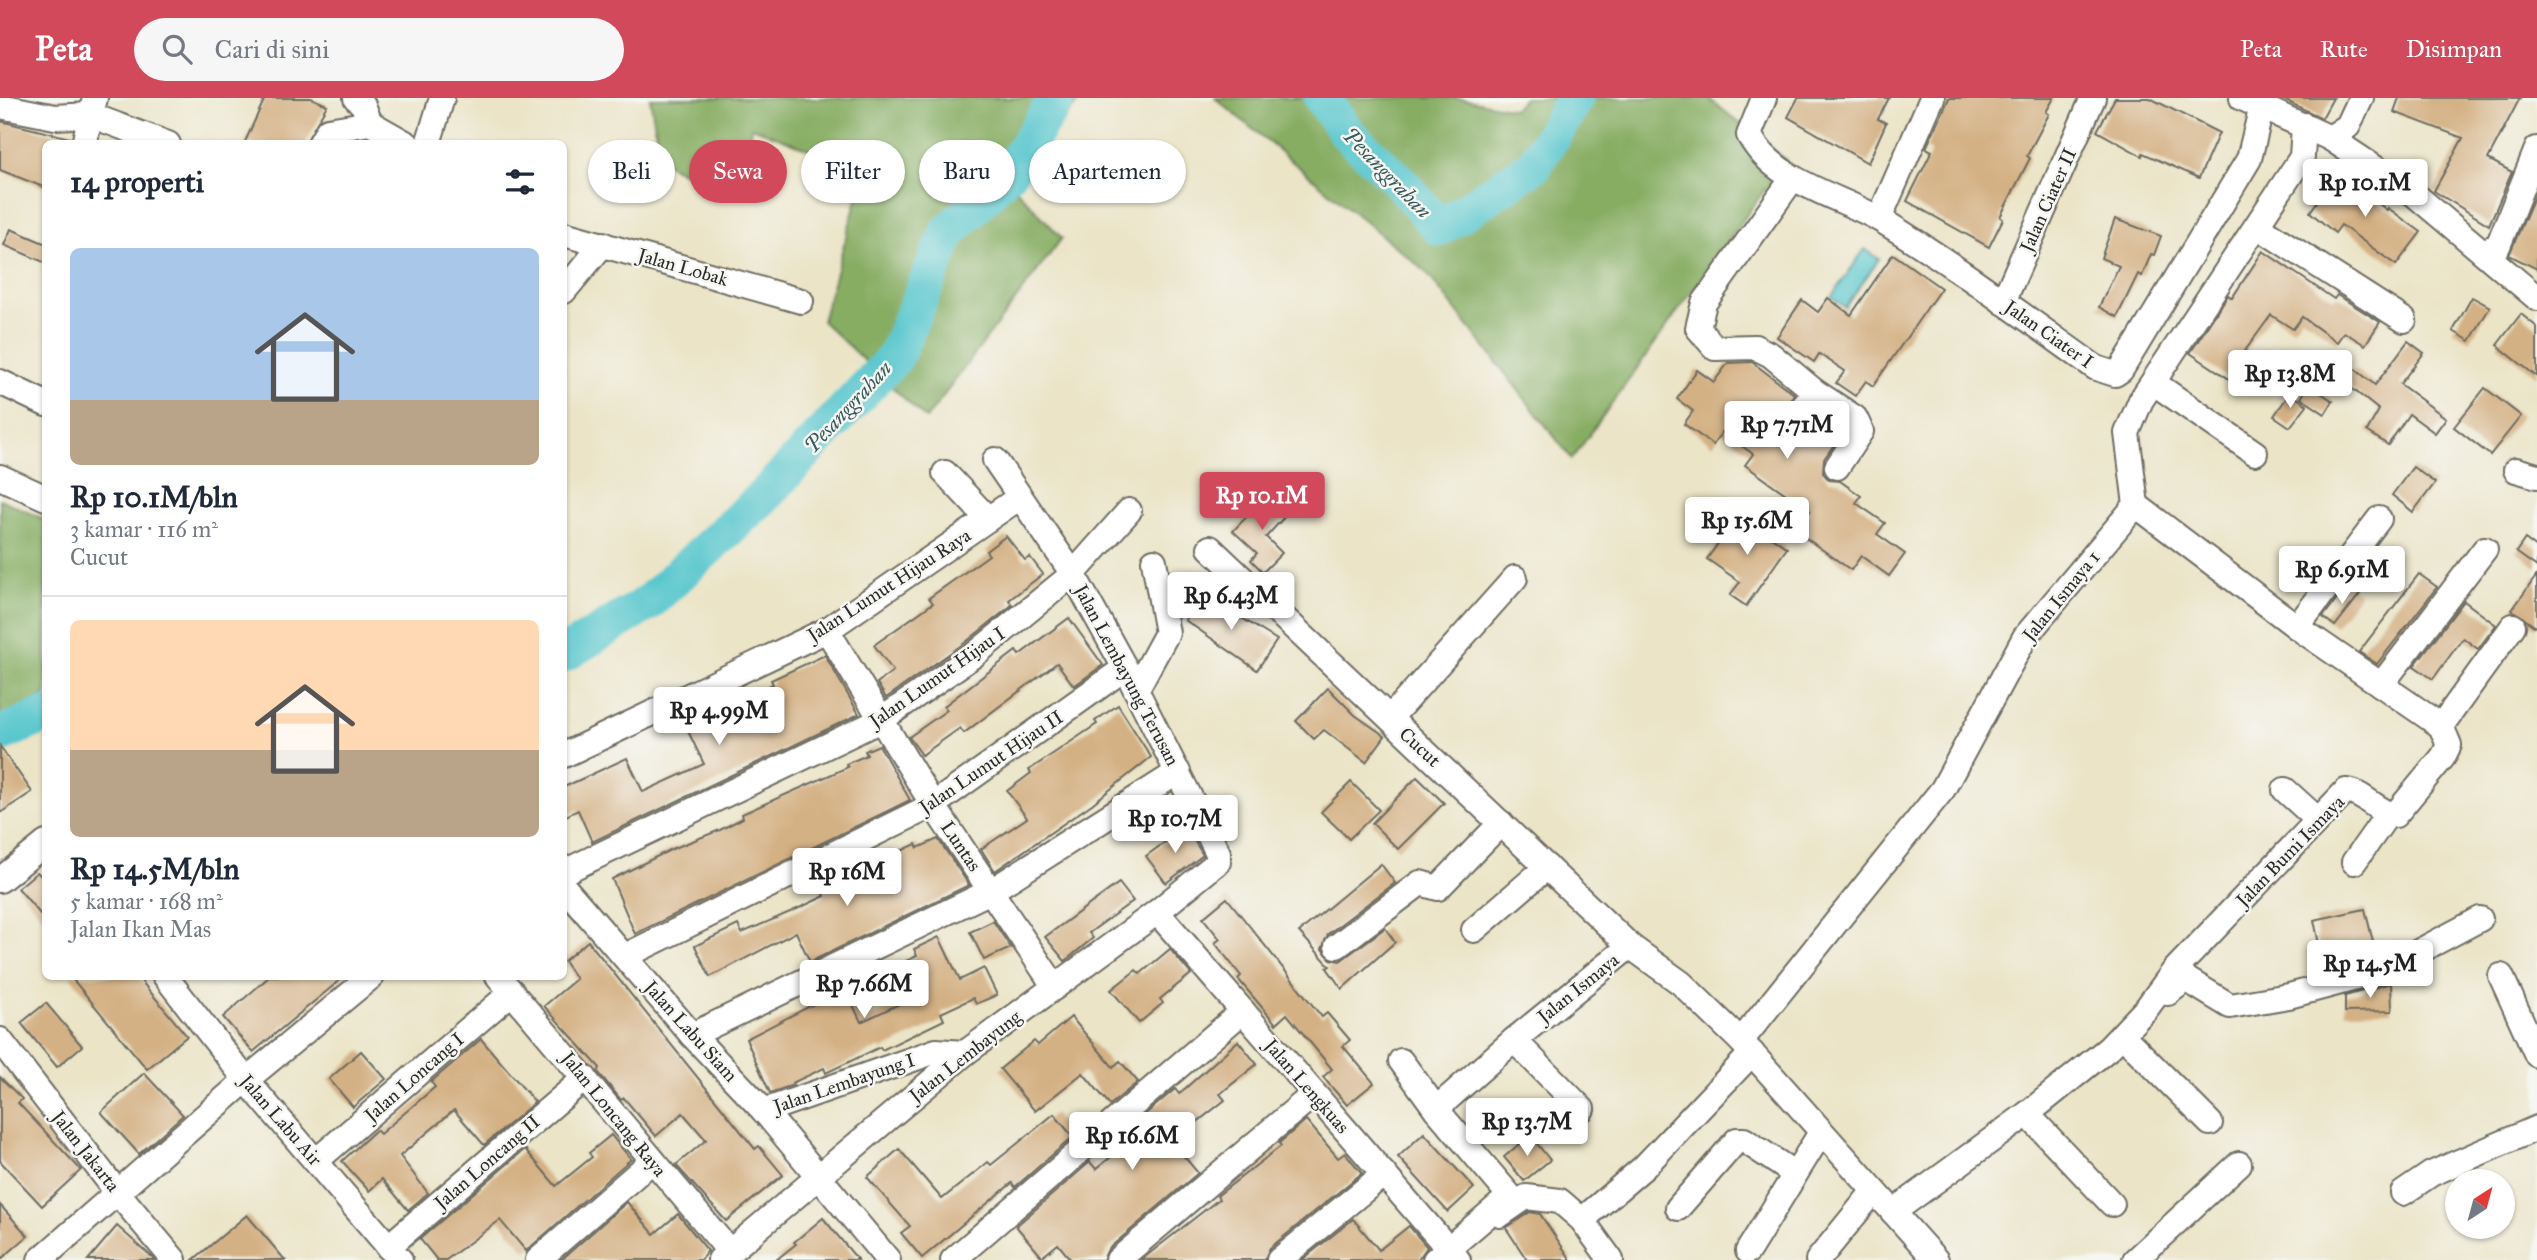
<!DOCTYPE html>
<html lang="id">
<head>
<meta charset="utf-8">
<style>
  :root { --surface:#fff; --page:#f6f6f7; --text:#1f2937; --muted:#747a83; --line:#e0e1e3; --accent:#d1495b }
  body { margin:0; font-family:"IM FELL Great Primer",serif; background:var(--page); color:var(--text); height:100vh; display:flex; flex-direction:column; font-size:26px; white-space:nowrap }
  * { box-sizing:border-box; margin:0 }
  p { font-size:23px; color:var(--muted) }
  .icon { flex:none; width:38px; height:38px; fill:none; stroke:currentColor; stroke-width:2; stroke-linecap:round; stroke-linejoin:round }
  .map { position:relative; flex:1; overflow:hidden }
  .panel { position:absolute; left:42px; top:42px; width:525px; height:840px; display:flex; flex-direction:column; background:var(--surface); border-radius:10px; box-shadow:0 2px 5px #0004 }
  .panel>* { flex:none }
  .top-card { position:absolute; left:588px; top:42px; width:665px; height:63px; display:flex; gap:14px }
  .needle { width:46px; rotate:36deg }
  .buttons { position:absolute; left:2445px; top:1071px; display:grid; gap:14px }
  .buttons a { display:grid; place-items:center; width:70px; height:70px; border-radius:50%; background:var(--surface); box-shadow:0 2px 5px #0004; font-size:35px }
  .price { position:absolute; translate:-50% -60px; padding:0 16px; border-radius:7px; background:#fff; color:#222; font-size:23px; line-height:46px; filter:drop-shadow(0 2px 4px #0008) }
  .price::after { content:''; position:absolute; left:50%; top:42px; width:21px; height:16px; margin-left:-10px; background:inherit; clip-path:polygon(0 0,100% 0,50% 100%) }
  .price.active { background:var(--accent); color:#fff }
  ul { padding:0; list-style:none }
  li { display:grid; align-content:center; gap:14px; height:371px; padding:0 28px }
  li+li { border-top:2px solid var(--line) }
  li span { display:grid; place-items:center; height:217px; border-radius:10px; color:#555 }
  li>.icon { margin-inline-start:auto }
  span .icon { width:126px; height:126px; fill:#fffc; stroke-width:1 }
  li b { font-size:30px }
  h2 { display:flex; justify-content:space-between; align-items:center; height:84px; padding:0 28px; font-size:30px }
  .chip { padding:0 24px; border-radius:32px; background:var(--surface); box-shadow:0 2px 5px #0004; font-size:24px; line-height:63px }
  .chip.active { background:var(--accent); color:#fff }
  header { display:flex; align-items:center; gap:42px; box-sizing:border-box; height:98px; padding:0 35px; background:var(--accent); color:#fff }
  header strong { font-size:33px }
  nav { display:flex; gap:38px; margin-inline-start:auto; font-size:24px }
  .search { width:490px; height:63px; background:var(--page); display:flex; align-items:center; gap:18px; box-sizing:border-box; padding:0 24px; border-radius:38px; color:var(--muted); font-size:26px }
  .map>svg:first-child { display:block }
  .forest { fill:#87ad63; stroke:#596c47; stroke-width:2 }
  .water { fill:#5ac7ce; stroke:#42797c; stroke-width:2 }
  .lines { fill:none; stroke-linecap:round; stroke-linejoin:round }
  .river { stroke:#5ac7ce; stroke-width:37 }
  .building { fill:#d4b184 }
  .minor-casing { stroke:#6e6c62; stroke-width:28 }
  .minor { stroke:#fff; stroke-width:24 }
  .labels { text-anchor:middle; dominant-baseline:central; stroke-width:5; stroke-linejoin:round; paint-order:stroke }
  .street-label { font-size:19px; fill:#2b2b2b; stroke:#f6f6f2 }
  .water-label { font-size:21px; font-style:italic; fill:#395a5c; stroke:#f6f6f2 }
</style>
</head>
<body>
<header>
<strong>Peta</strong>
<div class="search"><svg class="icon" aria-label="search" viewBox="0 0 24 24"><circle cx="10" cy="10" r="6"/><path d="M15 15l6 6"/></svg>Cari di sini</div>
<nav><a>Peta</a><a>Rute</a><a>Disimpan</a></nav>
</header>
<div class="map">
<svg width="2537" height="1162" viewBox="0 0 2537 1162">
  <rect width="100%" height="100%" fill="#f6f6f2"/>
  <filter id="ink" filterUnits="userSpaceOnUse"><feTurbulence type="fractalNoise" baseFrequency=".0143" numOctaves="2"/><feDisplacementMap in="SourceGraphic" scale="14" xChannelSelector="R" yChannelSelector="G"/><feConvolveMatrix kernelMatrix="1 2 1 2 8 2 1 2 1" color-interpolation-filters="sRGB"/></filter>
  <filter id="wash" filterUnits="userSpaceOnUse"><feTurbulence type="fractalNoise" baseFrequency=".00686" numOctaves="4" result="noise"/><feDisplacementMap in="SourceGraphic" scale="28" xChannelSelector="R" yChannelSelector="G"/><feGaussianBlur stdDeviation="1.57" result="paint"/><feColorMatrix in="noise" values="0 0 0 0 0 0 0 0 0 0 0 0 0 0 0 0 0 1.4 0 .05"/><feComposite in="paint" operator="in"/></filter>
  <g filter="url(#wash)">
    <rect width="100%" height="100%" fill="#ebe4c7"/>
    <g class="forest">
      <polygon points="650,0 1081,0 1013,88 1062,140 926,321 822,223 865,73 752,29 728,96 661,63"/>
      <polygon points="1215,0 1457,0 1514,11 1524,0 1708,0 1786,62 1572,361 1425,173"/>
      <polygon points="0,401 45,422 46,597 0,620"/>
    </g>
    <polygon class="water" points="1865,151 1879,161 1845,209 1831,199"/>
    <g class="lines">
      <g class="river">
        <polyline points="1322,0 1347,35 1399,83 1440,130 1534,67 1575,0"/>
        <polyline points="564,556 648,505 762,400 895,259 948,135 1012,70 1057,0"/>
        <polyline points="0,636 46,617"/>
      </g>
    </g>
    <g id="blocks">
      <g class="building">
        <polygon points="265,0 311,0 327,7 305,46 244,46"/>
        <polygon points="1798,0 1889,0 1878,21 1886,25 1868,65 1788,19"/>
        <polygon points="1949,0 2054,0 2046,14 2049,16 2027,58 2030,60 2000,119 2003,121 1989,149 1907,103 1932,53 1926,50"/>
        <polygon points="2115,0 2150,0 2219,35 2199,80 2143,55 2142,58 2097,33"/>
        <polygon points="2280,0 2333,0 2322,20"/>
        <polygon points="2399,0 2520,0 2488,61 2512,74 2489,127 2434,93 2463,40 2394,14"/>
        <polygon points="0,23 70,40 70,46 46,46 46,90 0,72"/>
        <polygon points="2338,74 2387,112 2388,110 2421,134 2396,167 2341,127 2335,135 2310,114"/>
        <polygon points="2537,92 2537,171 2509,157"/>
        <polygon points="2115,121 2161,138 2154,157 2151,156 2142,178 2138,176 2117,219 2099,209 2119,168 2101,160"/>
        <polygon points="11,131 46,146 46,165 4,147"/>
        <polygon points="2263,153 2334,201 2337,197 2380,224 2365,247 2344,234 2337,244 2302,219 2293,231 2271,217 2245,253 2261,263 2243,290 2190,255 2228,197 2232,200"/>
        <polygon points="1893,156 1941,190 1873,288 1866,283 1855,298 1836,285 1845,273 1819,256 1814,264 1777,239 1802,202 1818,214 1828,200 1851,217"/>
        <polygon points="2472,199 2490,209 2470,243 2453,233"/>
        <polygon points="2521,216 2537,229 2537,279 2497,247"/>
        <polygon points="2408,243 2424,255 2400,286 2446,320 2435,335 2409,316 2388,347 2367,333 2379,312 2344,284 2355,271 2375,287"/>
        <polygon points="1752,264 1794,296 1773,330 1779,344 1788,347 1801,339 1805,342 1814,328 1836,344 1824,361 1823,375 1829,382 1840,383 1861,398 1856,405 1885,425 1877,436 1905,456 1889,478 1861,458 1851,472 1796,433 1810,413 1745,367 1753,356 1722,334 1713,347 1684,326 1693,313 1677,301 1697,272 1714,284 1728,265"/>
        <polygon points="2309,287 2333,303 2325,316 2301,300"/>
        <polygon points="2485,290 2521,318 2490,357 2454,329"/>
        <polygon points="2290,295 2307,307 2290,329 2274,318"/>
        <polygon points="2413,369 2435,385 2413,414 2392,397"/>
        <polygon points="1267,397 1287,416 1266,439 1282,455 1263,474 1251,462 1257,455 1233,433"/>
        <polygon points="1739,416 1787,450 1746,508 1730,497 1740,484 1707,461"/>
        <polygon points="1006,438 1025,462 1030,459 1043,476 1009,502 1012,507 966,544 886,600 877,585 893,573 874,547 933,505 929,500 989,457 986,453"/>
        <polygon points="2525,441 2537,450 2537,469 2516,454"/>
        <polygon points="2419,476 2437,489 2377,566 2359,554"/>
        <polygon points="2537,477 2537,530 2512,512"/>
        <polygon points="2348,487 2360,496 2335,528 2323,519"/>
        <polygon points="1203,496 1277,542 1257,572 1185,522"/>
        <polygon points="2464,503 2496,527 2478,551 2463,540 2433,581 2414,568"/>
        <polygon points="1069,520 1103,567 1074,588 1057,565 964,635 960,630 922,657 909,639 947,612 944,608 995,569 1016,553 1019,557"/>
        <polygon points="825,557 859,616 592,744 578,712 564,719 564,689 627,660 643,694 704,666 685,627 773,586 771,582"/>
        <polygon points="1328,590 1355,617 1385,638 1366,664 1324,632 1314,641 1296,623"/>
        <polygon points="1118,607 1151,659 1092,706 995,773 981,751 1027,720 1007,693 1031,675 1029,672 1097,626 1095,623"/>
        <polygon points="879,647 910,702 635,836 612,781 672,751 720,732 743,720 742,716 848,669 846,666 867,657 865,653"/>
        <polygon points="0,648 32,694 0,715"/>
        <polygon points="1417,679 1444,705 1398,751 1372,725"/>
        <polygon points="1351,684 1379,712 1349,741 1321,714"/>
        <polygon points="1186,729 1203,757 1166,785 1146,758"/>
        <polygon points="938,741 969,787 810,864 796,834 710,879 695,848 738,827 742,835 797,811 825,798 823,794 877,772 873,766 916,746 918,750"/>
        <polygon points="1381,766 1395,785 1328,836 1322,851 1331,861 1340,863 1385,830 1395,844 1342,891 1327,870 1330,868 1299,834"/>
        <polygon points="37,774 46,783 46,823 18,790"/>
        <polygon points="1119,785 1133,803 1089,835 1093,840 1065,863 1045,839"/>
        <polygon points="1227,800 1322,919 1327,915 1350,942 1343,948 1374,985 1347,1007 1323,979 1332,971 1287,916 1276,926 1238,881 1241,878 1215,845 1220,841 1203,820"/>
        <polygon points="2365,811 2373,844 2321,856 2314,822"/>
        <polygon points="993,823 1011,850 984,862 970,834"/>
        <polygon points="939,839 960,882 984,870 997,897 976,906 973,900 941,915 944,922 882,952 880,949 826,975 824,970 792,985 793,987 770,995 746,941 845,890 861,924 908,902 893,869 917,858 914,851"/>
        <polygon points="588,843 755,1051 759,1048 783,1077 726,1123 676,1067 706,1042 683,1015 656,1038 624,1000 621,1002 598,974 600,970 544,908 576,881 564,863"/>
        <polygon points="1170,851 1191,876 1160,901 1163,905 1139,925 1111,892 1136,872 1140,876"/>
        <polygon points="70,878 137,878 187,938 147,971"/>
        <polygon points="270,878 345,878 253,954 223,919"/>
        <polygon points="2391,885 2392,913 2345,914 2345,898"/>
        <polygon points="46,905 82,948 57,969 21,925"/>
        <polygon points="1071,919 1113,969 1120,963 1138,984 1110,1007 1083,975 1035,1013 1000,971 1034,943 1038,947"/>
        <polygon points="481,941 535,1004 484,1047 454,1012 400,1058 428,1095 408,1112 382,1081 369,1093 342,1063 376,1032 380,1036 435,989 431,984"/>
        <polygon points="1238,943 1257,966 1220,996 1225,1002 1172,1044 1198,1075 1108,1151 1103,1162 1071,1162 1058,1146 1042,1159 1016,1128 1090,1064 1096,1071 1149,1028 1142,1019 1175,991 1179,996"/>
        <polygon points="361,953 386,981 353,1009 329,981"/>
        <polygon points="144,975 183,1017 139,1056 101,1014"/>
        <polygon points="0,979 22,1001 18,1005 81,1072 42,1108 0,1063"/>
        <polygon points="1054,1016 1073,1039 1015,1089 1012,1085 922,1160 901,1135 910,1128 867,1079 899,1051 942,1101 988,1064 991,1067"/>
        <polygon points="1306,1022 1338,1060 1345,1055 1362,1075 1270,1150 1264,1162 1141,1162 1219,1101 1217,1098 1281,1048 1279,1045"/>
        <polygon points="1424,1035 1474,1090 1448,1114 1398,1059"/>
        <polygon points="611,1037 631,1061 526,1153 500,1122 446,1162 437,1162 420,1141 525,1051 556,1088 592,1059 589,1055"/>
        <polygon points="1530,1037 1550,1062 1524,1083 1504,1059"/>
        <polygon points="627,1104 654,1136 678,1116 708,1153 700,1162 561,1162"/>
        <polygon points="0,1107 28,1138 0,1162"/>
        <polygon points="1530,1114 1540,1116 1571,1162 1527,1162 1506,1130"/>
        <polygon points="247,1117 285,1162 193,1162"/>
        <polygon points="823,1120 858,1162 776,1162 796,1146 794,1144"/>
        <polygon points="1353,1121 1379,1152 1409,1128 1427,1149 1418,1162 1302,1162"/>
        <polygon points="117,1128 152,1159 155,1162 88,1162"/>
      </g>
    </g>
  </g>
  <g filter="url(#ink)">
    <use href="#blocks" fill-opacity="0" stroke="#6e6c62" stroke-width="2"/>
    <g class="lines">
      <defs>
        <g id="minor">
          <polyline points="356,0 363,7 370,25"/>
          <path d="M1764 0 1749 37C1775 85 1836 96 1881 122 1955 167 2026 220 2096 270L2115 276 2121 272 2249 61 2262 8"/>
          <polyline points="2242,0 2330,40 2414,96 2537,200"/>
          <polyline points="0,8 55,19 90,17 168,46"/>
          <polyline points="2330,40 2348,28 2361,0"/>
          <polyline points="84,46 95,0"/>
          <polyline points="320,46 328,32 370,25 407,46"/>
          <polyline points="428,46 442,0"/>
          <polyline points="1879,121 1932,0"/>
          <polyline points="2257,128 2404,222"/>
          <polyline points="564,136 801,203"/>
          <polyline points="2484,153 2498,148 2537,51"/>
          <polyline points="564,193 603,146"/>
          <polyline points="2003,204 2093,0"/>
          <polyline points="0,284 46,306"/>
          <polyline points="2154,285 2255,355"/>
          <polyline points="1814,293 1855,320 1861,333 1837,369"/>
          <polyline points="1788,332 1814,293 1771,257 1755,249 1715,250 1698,230 1704,205 1793,80"/>
          <polyline points="2516,372 2537,378"/>
          <polyline points="945,375 988,421"/>
          <polyline points="0,379 46,400"/>
          <polyline points="1210,450 1630,848 1681,885 1741,943 1936,1162"/>
          <polyline points="2297,529 2379,421"/>
          <polyline points="827,532 933,707 1055,889"/>
          <polyline points="2381,587 2485,451"/>
          <polyline points="1136,592 1167,535 1154,463"/>
          <polyline points="1390,620 1515,480"/>
          <polyline points="2441,628 2513,528"/>
          <polyline points="564,657 827,532 1020,399"/>
          <polyline points="2285,692 2318,722"/>
          <polyline points="2354,764 2388,716"/>
          <polyline points="564,774 881,622 974,557 1073,476 1129,413"/>
          <polyline points="0,782 46,745"/>
          <polyline points="564,789 692,937 764,1013 888,1162"/>
          <polyline points="1157,814 1458,1162"/>
          <polyline points="1474,832 1547,769"/>
          <polyline points="1337,848 1420,785 1438,790 1501,725"/>
          <polyline points="625,858 933,707 1125,570"/>
          <polyline points="165,878 246,982 400,1162"/>
          <polyline points="498,878 730,1154"/>
          <polyline points="2501,878 2537,957"/>
          <polyline points="2161,894 2168,895 2186,881 2230,908 2289,898 2382,873 2480,821"/>
          <polyline points="692,937 991,793 1178,674"/>
          <polyline points="2122,937 2210,1025"/>
          <polyline points="0,942 117,1094 174,1162"/>
          <polyline points="1514,942 1582,1011"/>
          <polyline points="1741,943 1943,691 2025,539 2136,407 2127,335 2141,302 2302,59 2304,27"/>
          <polyline points="1401,963 1436,1011 1510,1098 1435,1162"/>
          <polyline points="1436,1011 1514,942 1630,848"/>
          <polyline points="764,1013 936,953 965,955"/>
          <polyline points="2027,1016 2112,1106"/>
          <polyline points="316,1063 512,894"/>
          <polyline points="2403,1095 2431,1076 2537,1030"/>
          <polyline points="1678,1110 1737,1042 1744,1042 1795,1076"/>
          <path d="M1893 1114 2027 1016 2109 950 2146 911 2174 873 2346 693C2365 695 2376 714 2395 717L2443 659 2449 647 2441 628 2297 529 2136 407"/>
          <polyline points="1500,1117 1526,1099 1560,1103 1582,1122 1611,1162"/>
          <polyline points="1582,1122 1644,1069 1752,955"/>
          <polyline points="388,1149 585,980"/>
          <polyline points="1748,1153 1820,1036"/>
          <polyline points="40,1162 246,982 372,878"/>
          <polyline points="538,1162 652,1063"/>
          <polyline points="720,1162 965,955 1157,814 1218,764 1218,755 1125,570 1073,476 995,362"/>
          <polyline points="953,1162 1243,913"/>
          <polyline points="1118,1162 1314,996"/>
          <polyline points="1279,1162 1384,1076"/>
          <polyline points="1818,1162 1874,1093"/>
          <polyline points="2135,1162 2239,1066"/>
        </g>
      </defs>
      <use href="#minor" class="minor-casing"/>
      <use href="#minor" class="minor"/>
    </g>
  </g>
  <g class="labels">
    <g class="street-label">
      <text transform="translate(2048 102) rotate(-66)">Jalan Ciater II</text>
      <text transform="translate(683 169) rotate(16)">Jalan Lobak</text>
      <text transform="translate(2049 236) rotate(35)">Jalan Ciater I</text>
      <text transform="translate(889 487) rotate(-33)">Jalan Lumut Hijau Raya</text>
      <text transform="translate(2061 498) rotate(-51)">Jalan Ismaya 1</text>
      <text transform="translate(1127 577) rotate(62)">Jalan Lembayung Terusan</text>
      <text transform="translate(937 579) rotate(-35)">Jalan Lumut Hijau I</text>
      <text transform="translate(1420 649) rotate(43)">Cucut</text>
      <text transform="translate(991 664) rotate(-34)">Jalan Lumut Hijau II</text>
      <text transform="translate(961 748) rotate(56)">Luntas</text>
      <text transform="translate(2290 753) rotate(-46)">Jalan Bumi Ismaya</text>
      <text transform="translate(1578 890) rotate(-39)">Jalan Ismaya</text>
      <text transform="translate(691 933) rotate(48)">Jalan Labu Siam</text>
      <text transform="translate(965 958) rotate(-38)">Jalan Lembayung</text>
      <text transform="translate(414 979) rotate(-41)">Jalan Loncang I</text>
      <text transform="translate(844 985) rotate(-19)">Jalan Lembayung I</text>
      <text transform="translate(1307 988) rotate(49)">Jalan Lengkuas</text>
      <text transform="translate(614 1016) rotate(51)">Jalan Loncang Raya</text>
      <text transform="translate(281 1022) rotate(49)">Jalan Labu Air</text>
      <text transform="translate(86 1053) rotate(52)">Jalan Jakarta</text>
      <text transform="translate(487 1064) rotate(-41)">Jalan Loncang II</text>
    </g>
    <g class="water-label">
      <text transform="translate(1387 75) rotate(46)">Pesanggrahan</text>
      <text transform="translate(848 309) rotate(-47)">Pesanggrahan</text>
    </g>
  </g>
</svg>
<div class="buttons">
<a><svg class="needle" viewBox="-14 -14 28 28"><path d="M0-13l5 13h-10z" fill="#e53935"/><path d="M0 13l5-13h-10z" fill="#747a83"/></svg></a>
</div>
<b class="price" style="left:2365px;top:121px">Rp 10.1M</b>
<b class="price" style="left:2290px;top:312px">Rp 13.8M</b>
<b class="price" style="left:1787px;top:363px">Rp 7.71M</b>
<b class="price active" style="left:1262px;top:434px">Rp 10.1M</b>
<b class="price" style="left:1747px;top:459px">Rp 15.6M</b>
<b class="price" style="left:2342px;top:508px">Rp 6.91M</b>
<b class="price" style="left:1231px;top:534px">Rp 6.43M</b>
<b class="price" style="left:719px;top:649px">Rp 4.99M</b>
<b class="price" style="left:1175px;top:757px">Rp 10.7M</b>
<b class="price" style="left:847px;top:810px">Rp 16M</b>
<b class="price" style="left:2370px;top:902px">Rp 14.5M</b>
<b class="price" style="left:864px;top:922px">Rp 7.66M</b>
<b class="price" style="left:1527px;top:1060px">Rp 13.7M</b>
<b class="price" style="left:1132px;top:1074px">Rp 16.6M</b>
<div class="top-card">
<a class="chip">Beli</a>
<a class="chip active">Sewa</a>
<a class="chip">Filter</a>
<a class="chip">Baru</a>
<a class="chip">Apartemen</a>
</div>
<section class="panel">
<h2>14 properti<svg class="icon" aria-label="filters" viewBox="0 0 24 24"><path d="M4 7h16M4 17h16"/><circle cx="9" cy="7" r="2"/><circle cx="15" cy="17" r="2"/></svg></h2>
<ul>
<li><span style="background:linear-gradient(#a9c7e8 70%,#b9a48a 0)"><svg class="icon" aria-label="home" viewBox="0 0 24 24"><path d="M3 11l9-7 9 7M6 9v11h12V9"/></svg></span><div><b>Rp 10.1M/bln</b><p>3 kamar · 116 m²</p><p>Cucut</p></div></li>
<li><span style="background:linear-gradient(#ffd9b3 60%,#b9a48a 0)"><svg class="icon" aria-label="home" viewBox="0 0 24 24"><path d="M3 11l9-7 9 7M6 9v11h12V9"/></svg></span><div><b>Rp 14.5M/bln</b><p>5 kamar · 168 m²</p><p>Jalan Ikan Mas</p></div></li>
</ul>
</section>
</div>
</body>
</html>
